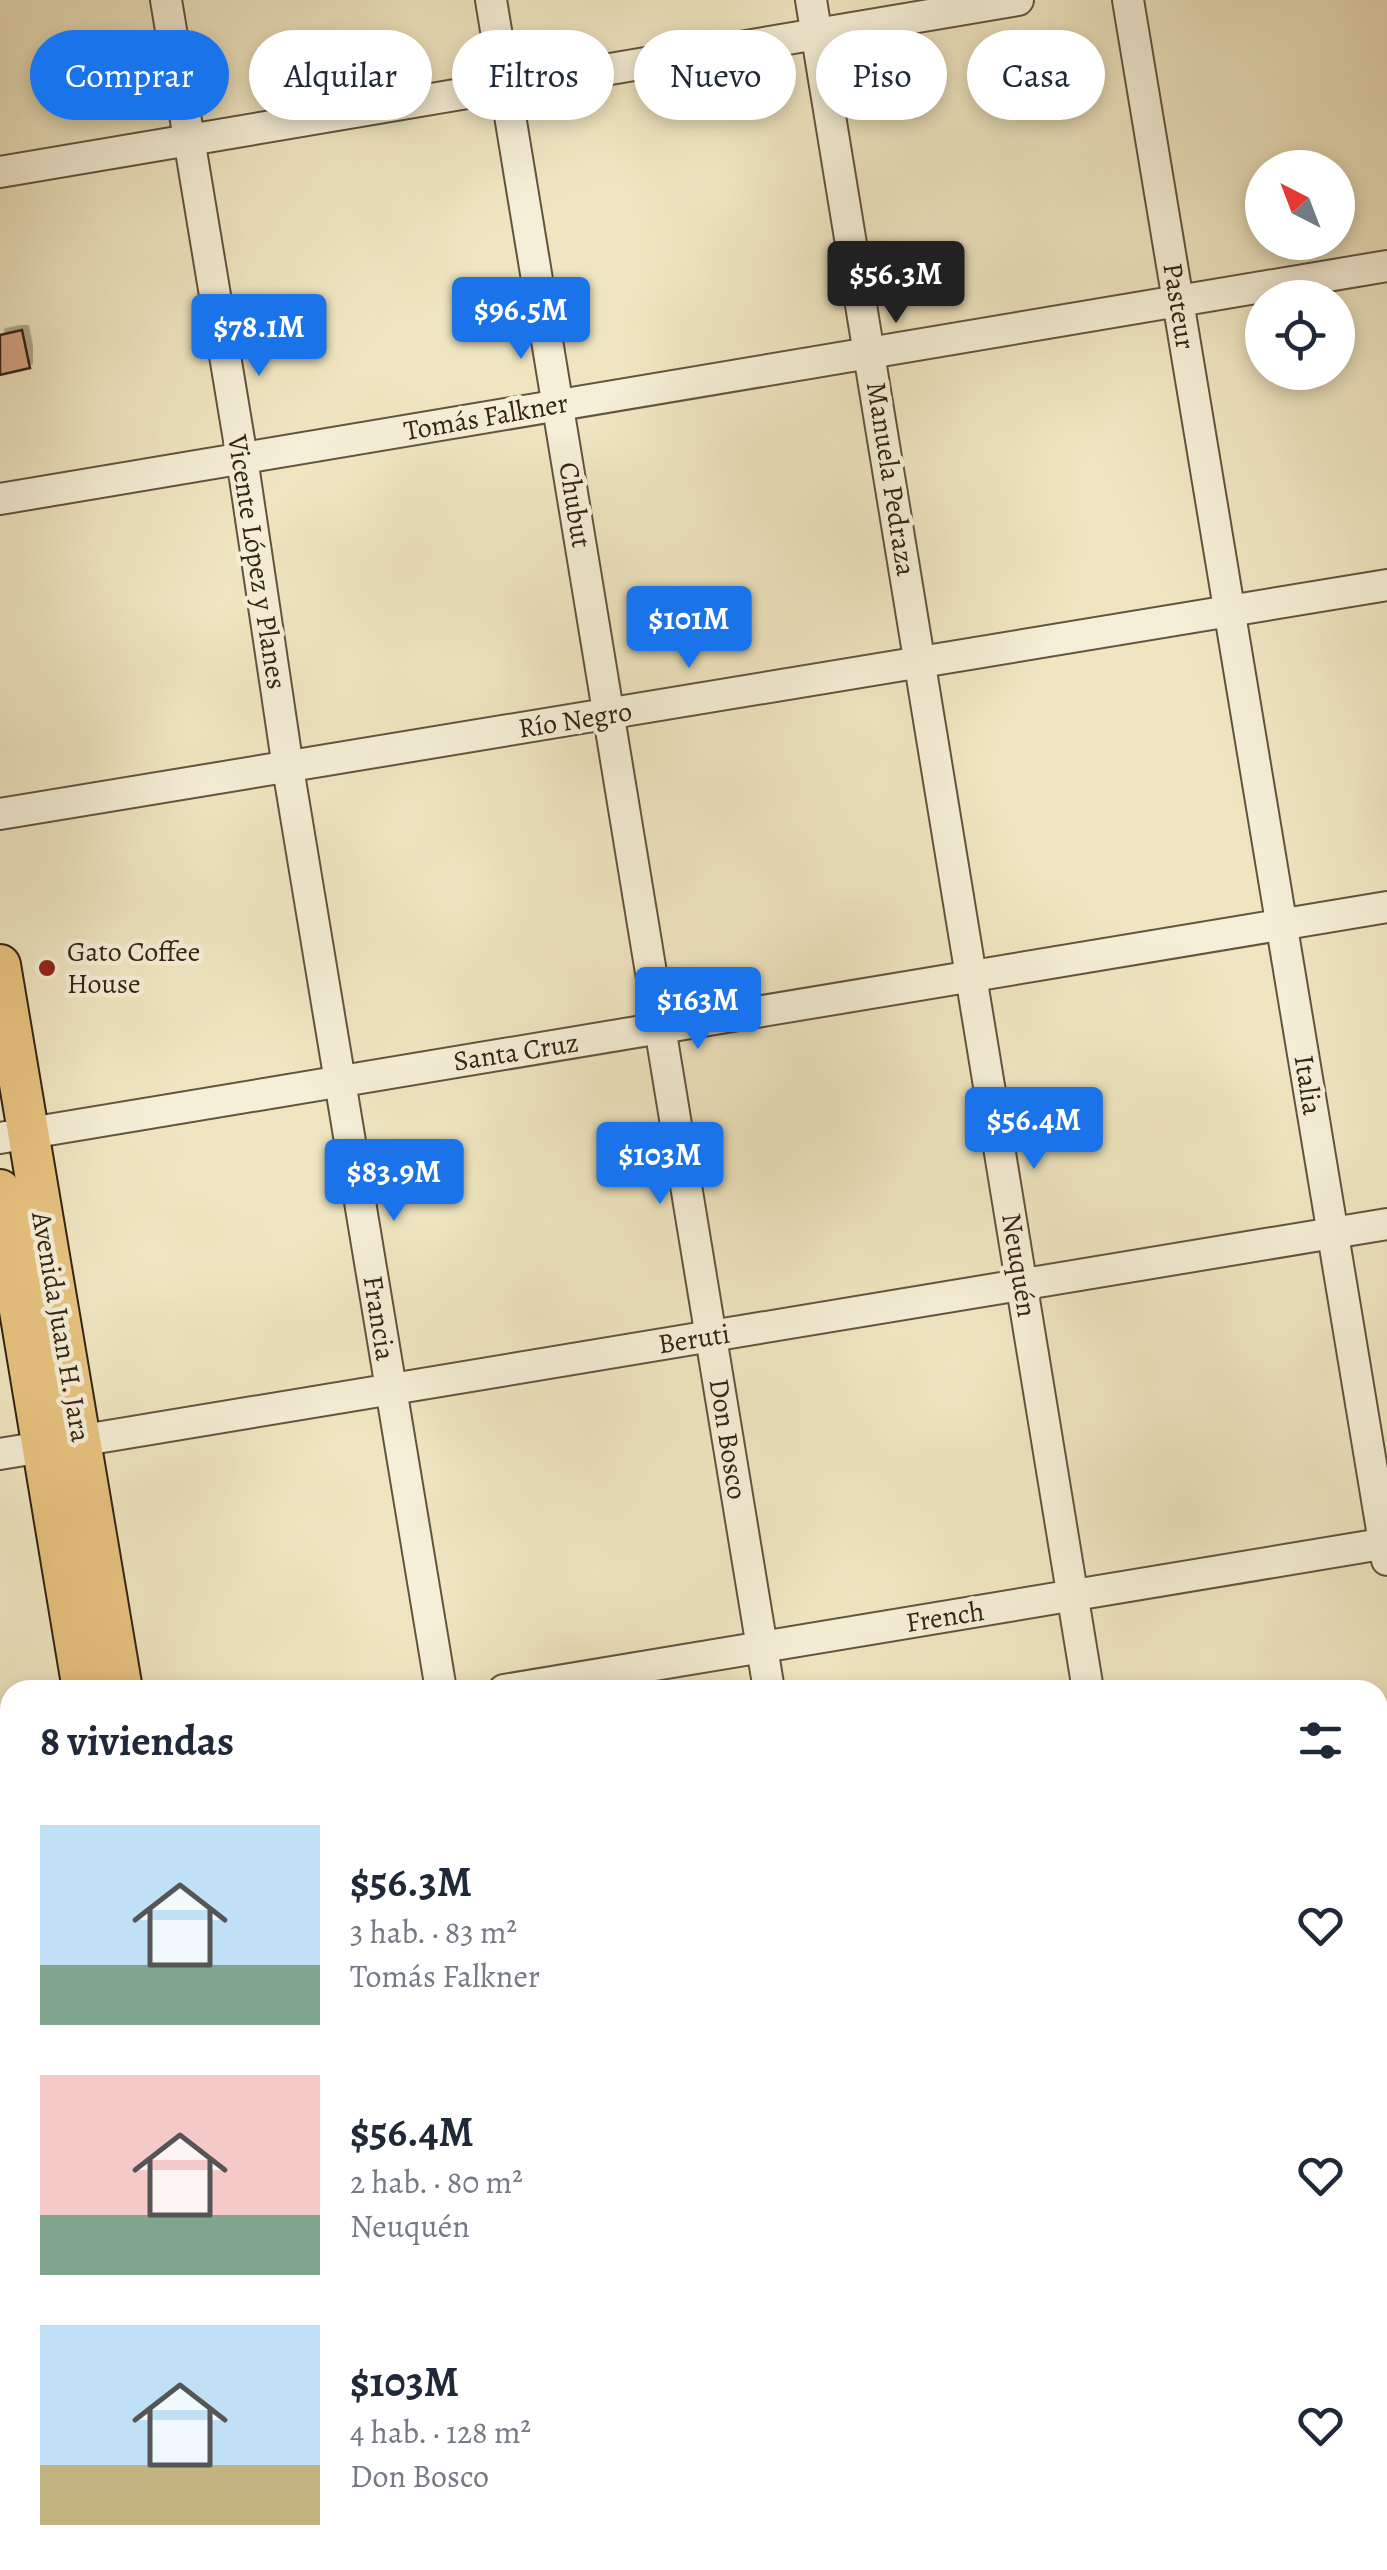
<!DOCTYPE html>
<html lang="es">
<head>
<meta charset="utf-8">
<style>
  :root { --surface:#fff; --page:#f2f2f3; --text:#1f2937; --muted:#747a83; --accent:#1a73e8 }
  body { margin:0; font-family:Alegreya,serif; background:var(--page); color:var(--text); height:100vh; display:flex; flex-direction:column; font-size:38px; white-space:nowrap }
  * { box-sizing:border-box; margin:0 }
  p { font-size:32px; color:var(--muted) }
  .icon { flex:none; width:55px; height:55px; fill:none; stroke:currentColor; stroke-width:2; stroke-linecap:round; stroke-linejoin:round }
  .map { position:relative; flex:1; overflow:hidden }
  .details { position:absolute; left:0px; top:1680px; width:1388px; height:890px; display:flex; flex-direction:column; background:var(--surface); border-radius:30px 30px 0 0; box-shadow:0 5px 15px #0003 }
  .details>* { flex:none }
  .guide { position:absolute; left:30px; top:30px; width:1328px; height:90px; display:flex; gap:20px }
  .needle { width:65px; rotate:318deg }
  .tools { position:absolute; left:1245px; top:150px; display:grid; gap:20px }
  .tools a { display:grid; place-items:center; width:110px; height:110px; border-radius:50%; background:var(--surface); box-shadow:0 5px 15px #0003; font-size:50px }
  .price { position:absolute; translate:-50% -85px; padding:0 22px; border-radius:10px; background:var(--accent); color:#fff; font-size:32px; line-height:65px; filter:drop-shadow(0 2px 5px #0008) }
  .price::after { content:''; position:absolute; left:50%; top:60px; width:30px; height:22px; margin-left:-15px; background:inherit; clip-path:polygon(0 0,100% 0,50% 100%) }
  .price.selected { background:#222; color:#fff }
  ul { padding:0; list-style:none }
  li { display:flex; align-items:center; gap:30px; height:250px; padding:0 40px }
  li span { display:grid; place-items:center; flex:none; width:280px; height:200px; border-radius:0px; color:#555 }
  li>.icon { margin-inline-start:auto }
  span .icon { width:120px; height:120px; fill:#fffc; stroke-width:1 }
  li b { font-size:42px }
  h2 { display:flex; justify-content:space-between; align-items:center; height:120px; padding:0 40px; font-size:42px }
  .tag { padding:0 35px; border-radius:45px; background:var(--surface); box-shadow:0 5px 15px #0003; font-size:35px; line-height:90px }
  .tag.selected { background:var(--accent); color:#fff }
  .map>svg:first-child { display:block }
  .building { fill:#d6a484; stroke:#342413; stroke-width:2.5; filter:url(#shadow) }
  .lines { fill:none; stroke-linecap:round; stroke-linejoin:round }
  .minor-casing { stroke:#63543e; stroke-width:34 }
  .major-casing { stroke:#342413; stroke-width:44 }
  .minor { stroke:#f5efd7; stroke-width:30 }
  .major { stroke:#e8c380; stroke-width:40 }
  .poi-dot { fill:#8f2418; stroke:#f5efd7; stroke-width:4 }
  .labels { text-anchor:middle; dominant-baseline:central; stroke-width:9; stroke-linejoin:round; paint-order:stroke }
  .street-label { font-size:28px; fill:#342413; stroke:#f5efd7 }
  .poi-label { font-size:28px; fill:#342413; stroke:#f5efd7; text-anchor:start }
</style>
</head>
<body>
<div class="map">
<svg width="1387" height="2570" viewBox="0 0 1387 2570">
  <defs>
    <filter id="shadow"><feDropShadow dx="5.5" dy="-5.5" stdDeviation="0" flood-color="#0004"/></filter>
  </defs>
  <rect width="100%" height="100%" fill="#efe6c1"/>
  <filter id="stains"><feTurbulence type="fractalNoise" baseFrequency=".002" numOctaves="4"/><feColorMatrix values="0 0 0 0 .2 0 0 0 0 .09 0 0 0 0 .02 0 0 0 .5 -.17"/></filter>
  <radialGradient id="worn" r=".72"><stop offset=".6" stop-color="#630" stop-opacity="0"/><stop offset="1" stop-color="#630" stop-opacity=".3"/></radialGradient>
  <polygon class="building" points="22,330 30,368 0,375 0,335"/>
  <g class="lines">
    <defs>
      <g id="minor">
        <polyline points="166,0 242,458 288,768 441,1690"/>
        <polyline points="491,0 769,1690"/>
        <polyline points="811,0 1088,1690"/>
        <polyline points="1128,0 1387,1560"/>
        <polyline points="0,172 1018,0"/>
        <polyline points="0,499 1387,266"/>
        <polyline points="0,814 1387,585"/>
        <polyline points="0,1138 1387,907"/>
        <polyline points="0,1454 1387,1224"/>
        <polyline points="504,1690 1387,1543"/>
        <polyline points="0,1774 10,1772"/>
        <polyline points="1378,1868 1387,1866"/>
        <polyline points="0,2099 10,2098"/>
        <polyline points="1378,2187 1387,2185"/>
        <polyline points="0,2416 10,2414"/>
        <polyline points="1378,2519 1387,2517"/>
        <polyline points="585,2560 587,2570"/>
        <polyline points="910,2560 912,2570"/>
        <polyline points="1230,2560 1231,2570"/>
        <polyline points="1071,2570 1132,2560"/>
      </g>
      <g id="major">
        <polyline points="0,965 122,1690"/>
        <polyline points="0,1190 83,1690"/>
        <polyline points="228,2560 230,2570"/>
        <polyline points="267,2560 269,2570"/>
      </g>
    </defs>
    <use href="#minor" class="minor-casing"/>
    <use href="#major" class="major-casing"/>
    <use href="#minor" class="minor"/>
    <use href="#major" class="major"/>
  </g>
  <circle class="poi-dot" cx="47" cy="968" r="10"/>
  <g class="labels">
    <g class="street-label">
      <text transform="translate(1179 306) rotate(81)">Pasteur</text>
      <text transform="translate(486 417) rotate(-10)">Tomás Falkner</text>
      <text transform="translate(891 479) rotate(81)">Manuela Pedraza</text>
      <text transform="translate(575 505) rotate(81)">Chubut</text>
      <text transform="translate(257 562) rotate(81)">Vicente López y Planes</text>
      <text transform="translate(575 720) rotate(-9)">Río Negro</text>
      <text transform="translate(516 1052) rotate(-9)">Santa Cruz</text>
      <text transform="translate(1308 1085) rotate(81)">Italia</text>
      <text transform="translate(1019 1265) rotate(81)">Neuquén</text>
      <text transform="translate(379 1318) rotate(81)">Francia</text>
      <text transform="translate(61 1327) rotate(80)">Avenida Juan H. Jara</text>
      <text transform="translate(694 1339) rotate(-9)">Beruti</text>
      <text transform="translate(728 1439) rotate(81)">Don Bosco</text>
      <text transform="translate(945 1617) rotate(-9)">French</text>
    </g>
    <g class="poi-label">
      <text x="67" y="952">Gato Coffee<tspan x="67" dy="32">House</tspan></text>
    </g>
  </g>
  <rect width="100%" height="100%" filter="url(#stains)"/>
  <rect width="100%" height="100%" fill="url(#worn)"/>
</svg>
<div class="tools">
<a><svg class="needle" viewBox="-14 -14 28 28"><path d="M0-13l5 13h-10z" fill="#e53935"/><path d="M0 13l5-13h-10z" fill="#747a83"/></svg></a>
<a><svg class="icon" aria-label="locate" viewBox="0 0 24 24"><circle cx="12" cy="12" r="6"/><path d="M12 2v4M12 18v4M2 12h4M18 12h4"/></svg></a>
</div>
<b class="price selected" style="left:896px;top:326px">$56.3M</b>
<b class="price" style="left:521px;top:362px">$96.5M</b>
<b class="price" style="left:259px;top:379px">$78.1M</b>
<b class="price" style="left:689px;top:671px">$101M</b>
<b class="price" style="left:698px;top:1052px">$163M</b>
<b class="price" style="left:1034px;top:1172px">$56.4M</b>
<b class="price" style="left:660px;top:1207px">$103M</b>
<b class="price" style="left:394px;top:1224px">$83.9M</b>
<div class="guide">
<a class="tag selected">Comprar</a>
<a class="tag">Alquilar</a>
<a class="tag">Filtros</a>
<a class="tag">Nuevo</a>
<a class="tag">Piso</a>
<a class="tag">Casa</a>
</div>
<section class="details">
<h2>8 viviendas<svg class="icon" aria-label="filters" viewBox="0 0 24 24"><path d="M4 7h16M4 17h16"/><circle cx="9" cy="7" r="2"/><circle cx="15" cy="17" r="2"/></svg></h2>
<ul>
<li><span style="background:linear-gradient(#bfe0f5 70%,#7fa58c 0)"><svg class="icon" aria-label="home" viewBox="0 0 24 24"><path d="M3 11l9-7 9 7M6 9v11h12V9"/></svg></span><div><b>$56.3M</b><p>3 hab. · 83 m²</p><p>Tomás Falkner</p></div><svg class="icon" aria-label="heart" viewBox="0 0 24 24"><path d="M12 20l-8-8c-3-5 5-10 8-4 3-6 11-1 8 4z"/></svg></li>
<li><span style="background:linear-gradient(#f6c9c9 70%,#7fa58c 0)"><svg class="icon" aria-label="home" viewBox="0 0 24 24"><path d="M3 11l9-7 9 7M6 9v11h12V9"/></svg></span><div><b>$56.4M</b><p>2 hab. · 80 m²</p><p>Neuquén</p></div><svg class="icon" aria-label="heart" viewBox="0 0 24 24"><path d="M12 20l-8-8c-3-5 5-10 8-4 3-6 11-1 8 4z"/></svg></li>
<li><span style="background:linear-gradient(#bfe0f5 70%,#c2b280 0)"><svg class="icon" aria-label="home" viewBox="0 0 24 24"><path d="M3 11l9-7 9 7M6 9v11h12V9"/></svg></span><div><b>$103M</b><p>4 hab. · 128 m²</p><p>Don Bosco</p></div><svg class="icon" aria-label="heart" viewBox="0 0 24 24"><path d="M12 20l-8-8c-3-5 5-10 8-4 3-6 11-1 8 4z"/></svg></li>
</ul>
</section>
</div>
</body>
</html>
